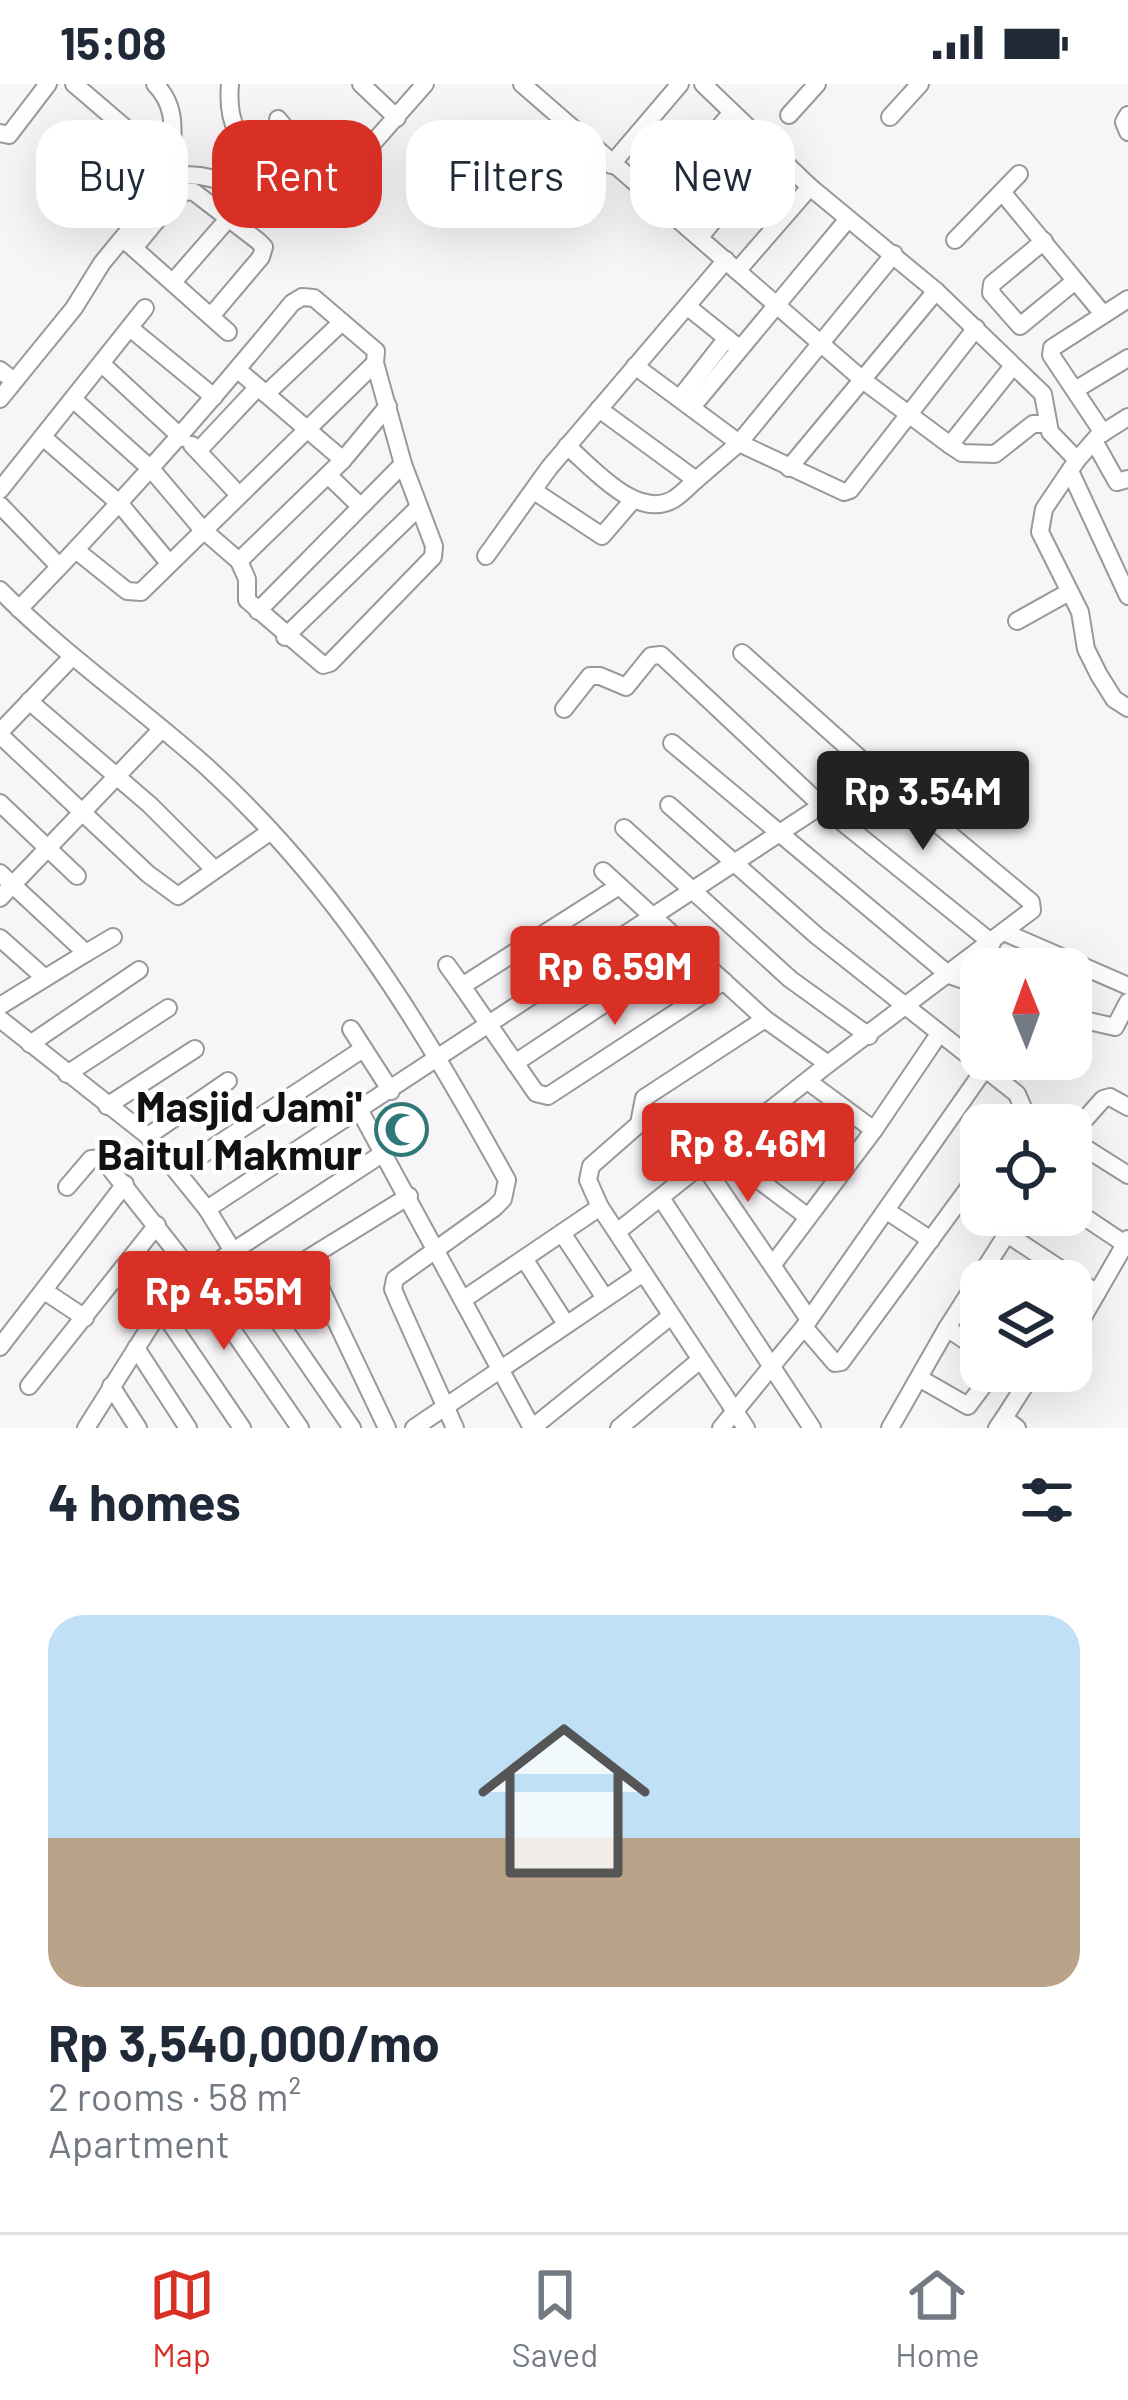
<!DOCTYPE html>
<html lang="en">
<head>
<meta charset="utf-8">
<style>
  :root { --surface:#fff; --page:#f6f6f7; --text:#1f2937; --muted:#747a83; --line:#e0e1e3; --accent:#d93025 }
  body { margin:0; font-family:Barlow,sans-serif; background:var(--page); color:var(--text); height:100vh; display:flex; flex-direction:column; font-size:45px; white-space:nowrap }
  * { box-sizing:border-box; margin:0 }
  p { font-size:39px; color:var(--muted) }
  .icon { flex:none; width:66px; height:66px; fill:none; stroke:currentColor; stroke-width:2; stroke-linecap:round; stroke-linejoin:round }
  .map { position:relative; height:1344px; overflow:hidden }
  .side { display:flex; flex-direction:column; background:var(--surface); flex:1 }
  .side>* { flex:none }
  .banner { position:absolute; left:36px; top:36px; width:1056px; height:108px; display:flex; gap:24px }
  .needle { width:78px; rotate:359deg }
  .controls { position:absolute; left:960px; top:864px; display:grid; gap:24px }
  .controls a { display:grid; place-items:center; width:132px; height:132px; border-radius:24px; background:var(--surface); box-shadow:0 12px 48px #0002; font-size:60px }
  .price { position:absolute; translate:-50% -102px; padding:0 27px; border-radius:12px; background:var(--accent); color:#fff; font-size:39px; line-height:78px; filter:drop-shadow(0 3px 6px #0008) }
  .price::after { content:''; position:absolute; left:50%; top:72px; width:36px; height:27px; margin-left:-18px; background:inherit; clip-path:polygon(0 0,100% 0,50% 100%) }
  .price.on { background:#222; color:#fff }
  ul { padding:0; list-style:none }
  li { display:grid; align-content:center; gap:24px; height:636px; padding:0 48px }
  li+li { border-top:3px solid var(--line) }
  li span { display:grid; place-items:center; height:372px; border-radius:36px; color:#555 }
  li>.icon { margin-inline-start:auto }
  span .icon { width:216px; height:216px; fill:#fffc; stroke-width:1 }
  li b { font-size:51px }
  h2 { display:flex; justify-content:space-between; align-items:center; height:144px; padding:0 48px; font-size:51px }
  .tag { padding:0 42px; border-radius:36px; background:var(--surface); box-shadow:0 12px 48px #0002; font-size:42px; line-height:108px }
  .tag.on { background:var(--accent); color:#fff }
  .status { display:flex; justify-content:space-between; align-items:center; height:84px; padding:0 60px; background:var(--surface); direction:ltr }
  .status svg { height:33px; fill:currentColor }
  .menu { display:flex; justify-content:space-around; align-items:center; height:168px; border-top:3px solid var(--line); background:var(--surface); font-size:33px; color:var(--muted) }
  .menu a { display:grid; justify-items:center; gap:6px }
  .menu .on { color:var(--accent) }
  .map>svg:first-child { display:block }
  .lines { fill:none; stroke-linecap:round; stroke-linejoin:round }
  .minor-casing { stroke:#9a989a; stroke-width:20 }
  .minor { stroke:#fff; stroke-width:16 }
  .labels { text-anchor:middle; dominant-baseline:central; stroke-width:9; stroke-linejoin:round; paint-order:stroke }
  .poi-label { font-size:42px; font-weight:bold; fill:#121112; stroke:#fff; text-anchor:end }
</style>
</head>
<body>
<div class="status"><b>15:08</b><svg viewBox="0 0 49 12"><path d="M0 12V9h3v3zM5 12V6h3v6zM10 12V3h3v9zM15 12V0h3v12zM26 1h20v11H26zM47 4h2v5h-2z"/></svg></div>
<div class="map">
<svg width="1128" height="1344" viewBox="0 0 1128 1344">
  <rect width="100%" height="100%" fill="#f7f5f8"/>
  <g class="lines">
    <defs>
      <g id="minor">
        <polyline points="74,0 171,83"/>
        <path d="M155 0C183 29 168 58 173 92"/>
        <path d="M230 0C227 35 236 66 275 71L300 62 336 101"/>
        <polyline points="361,0 397,34"/>
        <polyline points="522,0 864,297 950,361 962,369 995,370 1033,340 1047,340"/>
        <polyline points="703,0 810,103 936,207 1043,310 1050,348 1077,376 1044,425 1040,448 1080,528 1086,565 1099,591 1114,615 1128,624"/>
        <polyline points="789,31 817,0"/>
        <polyline points="1128,31 1124,38 1128,48"/>
        <polyline points="890,33 920,0"/>
        <polyline points="278,35 300,62"/>
        <polyline points="0,49 9,51 48,0"/>
        <polyline points="611,81 680,0"/>
        <polyline points="1002,108 1103,230"/>
        <polyline points="657,119 731,29"/>
        <polyline points="700,153 771,66"/>
        <polyline points="955,156 1019,90"/>
        <polyline points="1044,157 992,200 991,209 1020,242 1075,197"/>
        <polyline points="129,160 228,248"/>
        <polyline points="134,164 181,107 194,108 258,157 264,163 261,173 212,231"/>
        <polyline points="737,187 810,103"/>
        <polyline points="173,198 228,135"/>
        <polyline points="688,223 734,260"/>
        <polyline points="130,244 214,313"/>
        <polyline points="102,280 182,354"/>
        <polyline points="635,282 739,359 844,408 850,406 976,244"/>
        <polyline points="0,286 14,297"/>
        <polyline points="238,286 343,376"/>
        <polyline points="1075,306 1128,274"/>
        <polyline points="266,310 342,238"/>
        <polyline points="680,314 727,254"/>
        <path d="M0 315 74 224 102 179 173 93C224 82 258 126 309 125L336 101 425 0"/>
        <polyline points="692,323 848,135"/>
        <polyline points="599,325 696,396 739,359 894,170"/>
        <polyline points="1103,349 1051,271 1052,264 1128,215"/>
        <polyline points="44,354 120,420 169,479"/>
        <polyline points="1094,357 1117,398 1128,395"/>
        <polyline points="192,361 239,411"/>
        <polyline points="950,361 1013,282"/>
        <path d="M567 362C593 384 637 437 674 415 682 410 689 402 696 396"/>
        <polyline points="198,367 258,303"/>
        <polyline points="1077,376 1098,352 1128,333"/>
        <polyline points="789,384 936,207"/>
        <polyline points="1070,387 1128,512"/>
        <polyline points="328,391 360,422"/>
        <polyline points="0,406 145,224"/>
        <polyline points="534,407 602,452 633,416"/>
        <polyline points="0,421 58,481"/>
        <polyline points="77,467 127,507 141,508 375,279"/>
        <polyline points="486,472 549,384 726,176"/>
        <polyline points="239,477 343,376 388,322"/>
        <path d="M0 506C64 571 140 623 208 684 341 806 420 940 507 1096L503 1115 494 1124 395 1195 393 1205 398 1217 455 1344"/>
        <path d="M19 525C114 427 205 326 292 219L302 213 314 214 376 267 375 279 403 380 434 462 433 473 330 579 323 581 247 516V495L239 477 202 445 152 386 74 316"/>
        <polyline points="258,527 403,380"/>
        <polyline points="1017,537 1069,508"/>
        <polyline points="285,553 419,423"/>
        <polyline points="29,617 150,721 214,785"/>
        <polyline points="564,625 590,592 600,592 626,603 651,572 661,571 821,721 992,859"/>
        <polyline points="0,648 72,573"/>
        <polyline points="0,651 148,790 178,812 271,747"/>
        <polyline points="672,659 949,891 981,902"/>
        <polyline points="0,719 77,792"/>
        <polyline points="669,721 817,852 1017,1010 1023,1024 1015,1041"/>
        <polyline points="624,744 790,895 869,952"/>
        <polyline points="603,787 765,935 828,980"/>
        <polyline points="0,789 86,869 0,922"/>
        <polyline points="619,802 462,902 536,1009 548,1012 724,897"/>
        <polyline points="0,814 160,647"/>
        <polyline points="1006,849 1128,902"/>
        <polyline points="0,854 45,894"/>
        <polyline points="86,869 113,853"/>
        <polyline points="447,881 462,902"/>
        <polyline points="1071,933 1115,943 1128,918"/>
        <polyline points="0,935 148,1052 207,1125 257,1206 409,1112"/>
        <polyline points="351,945 391,1007"/>
        <polyline points="30,960 139,886"/>
        <polyline points="515,979 687,865"/>
        <polyline points="67,990 168,924"/>
        <polyline points="809,998 874,1046"/>
        <polyline points="107,1022 195,965"/>
        <polyline points="360,1027 532,1344 671,1232"/>
        <polyline points="764,1033 842,1088"/>
        <polyline points="1071,1051 1103,1015 1110,1013 1128,1023"/>
        <polyline points="148,1052 228,997"/>
        <polyline points="1071,1055 1128,1091"/>
        <polyline points="720,1067 808,1133"/>
        <polyline points="703,1080 808,1234"/>
        <polyline points="179,1086 363,965"/>
        <polyline points="67,1103 91,1075 102,1074 195,1192 300,1344"/>
        <polyline points="661,1114 812,1344"/>
        <polyline points="1071,1124 1125,1160"/>
        <polyline points="207,1125 874,687"/>
        <polyline points="887,1127 931,1156"/>
        <polyline points="617,1148 828,980 1032,826 1031,818 874,687 742,569"/>
        <polyline points="562,1149 605,1214"/>
        <polyline points="1007,1150 1097,1209"/>
        <polyline points="525,1176 566,1240"/>
        <polyline points="308,1178 387,1344"/>
        <polyline points="774,1179 874,1046 939,950"/>
        <polyline points="257,1206 352,1344"/>
        <polyline points="46,1208 85,1234"/>
        <polyline points="464,1215 600,1123"/>
        <polyline points="161,1225 242,1344"/>
        <polyline points="804,1243 835,1279 841,1278 981,1087"/>
        <polyline points="947,1244 981,1267"/>
        <polyline points="1071,1254 1128,1155"/>
        <polyline points="0,1263 125,1100"/>
        <polyline points="136,1264 188,1344"/>
        <polyline points="919,1294 968,1322 994,1287"/>
        <polyline points="29,1302 157,1141"/>
        <polyline points="111,1302 138,1344"/>
        <polyline points="1004,1334 1027,1298 1048,1287"/>
        <polyline points="86,1344 161,1225 195,1192 385,1068"/>
        <polyline points="414,1344 643,1189"/>
        <polyline points="619,1344 700,1276"/>
        <polyline points="721,1344 804,1243 986,983"/>
        <polyline points="746,1344 600,1123 588,1096 591,1082 639,1040 644,1014 765,935"/>
        <polyline points="890,1344 947,1244 1019,1131"/>
        <polyline points="997,1344 1004,1334 1017,1344"/>
      </g>
    </defs>
    <use href="#minor" class="minor-casing"/>
    <use href="#minor" class="minor"/>
  </g>
  <defs>
    <symbol id="mosque-ring" viewBox="-11 -11 22 22"><circle r="9.5" fill="#fff" stroke="#2f7877" stroke-width="1.5"/><path d="M3.5-4.9A6 6 0 1 0 3.5 4.9A5 5 0 1 1 3.5-4.9Z" fill="#2f7877"/></symbol>
  </defs>
  <g fill-rule="evenodd">
    <use href="#mosque-ring" x="372" y="1016" width="59" height="59"/>
  </g>
  <g class="labels">
    <g class="poi-label">
      <text x="362" y="1021">Masjid Jami'<tspan x="362" dy="48">Baitul Makmur</tspan></text>
    </g>
  </g>
</svg>
<div class="controls">
<a><svg class="needle" viewBox="-14 -14 28 28"><path d="M0-13l5 13h-10z" fill="#e53935"/><path d="M0 13l5-13h-10z" fill="#747a83"/></svg></a>
<a><svg class="icon" aria-label="locate" viewBox="0 0 24 24"><circle cx="12" cy="12" r="6"/><path d="M12 2v4M12 18v4M2 12h4M18 12h4"/></svg></a>
<a><svg class="icon" aria-label="layers" viewBox="0 0 24 24"><path d="M12 4l9 5-9 5-9-5zM3 14l9 5 9-5"/></svg></a>
</div>
<b class="price on" style="left:923px;top:769px">Rp 3.54M</b>
<b class="price" style="left:615px;top:944px">Rp 6.59M</b>
<b class="price" style="left:748px;top:1121px">Rp 8.46M</b>
<b class="price" style="left:224px;top:1269px">Rp 4.55M</b>
<div class="banner">
<a class="tag">Buy</a>
<a class="tag on">Rent</a>
<a class="tag">Filters</a>
<a class="tag">New</a>
</div>
</div>
<section class="side">
<h2>4 homes<svg class="icon" aria-label="filters" viewBox="0 0 24 24"><path d="M4 7h16M4 17h16"/><circle cx="9" cy="7" r="2"/><circle cx="15" cy="17" r="2"/></svg></h2>
<ul>
<li><span style="background:linear-gradient(#bfe0f5 60%,#b9a48a 0)"><svg class="icon" aria-label="home" viewBox="0 0 24 24"><path d="M3 11l9-7 9 7M6 9v11h12V9"/></svg></span><div><b>Rp 3,540,000/mo</b><p>2 rooms · 58 m²</p><p>Apartment</p></div></li>
</ul>
</section>
<nav class="menu">
<a class="on"><svg class="icon" aria-label="map" viewBox="0 0 24 24"><path d="M3 6l6-2 6 2 6-2v14l-6 2-6-2-6 2zM9 4v14M15 6v14"/></svg>Map</a>
<a><svg class="icon" aria-label="saved" viewBox="0 0 24 24"><path d="M7 4h10v16l-5-4-5 4z"/></svg>Saved</a>
<a><svg class="icon" aria-label="home" viewBox="0 0 24 24"><path d="M3 11l9-7 9 7M6 9v11h12V9"/></svg>Home</a>
</nav>
</body>
</html>
